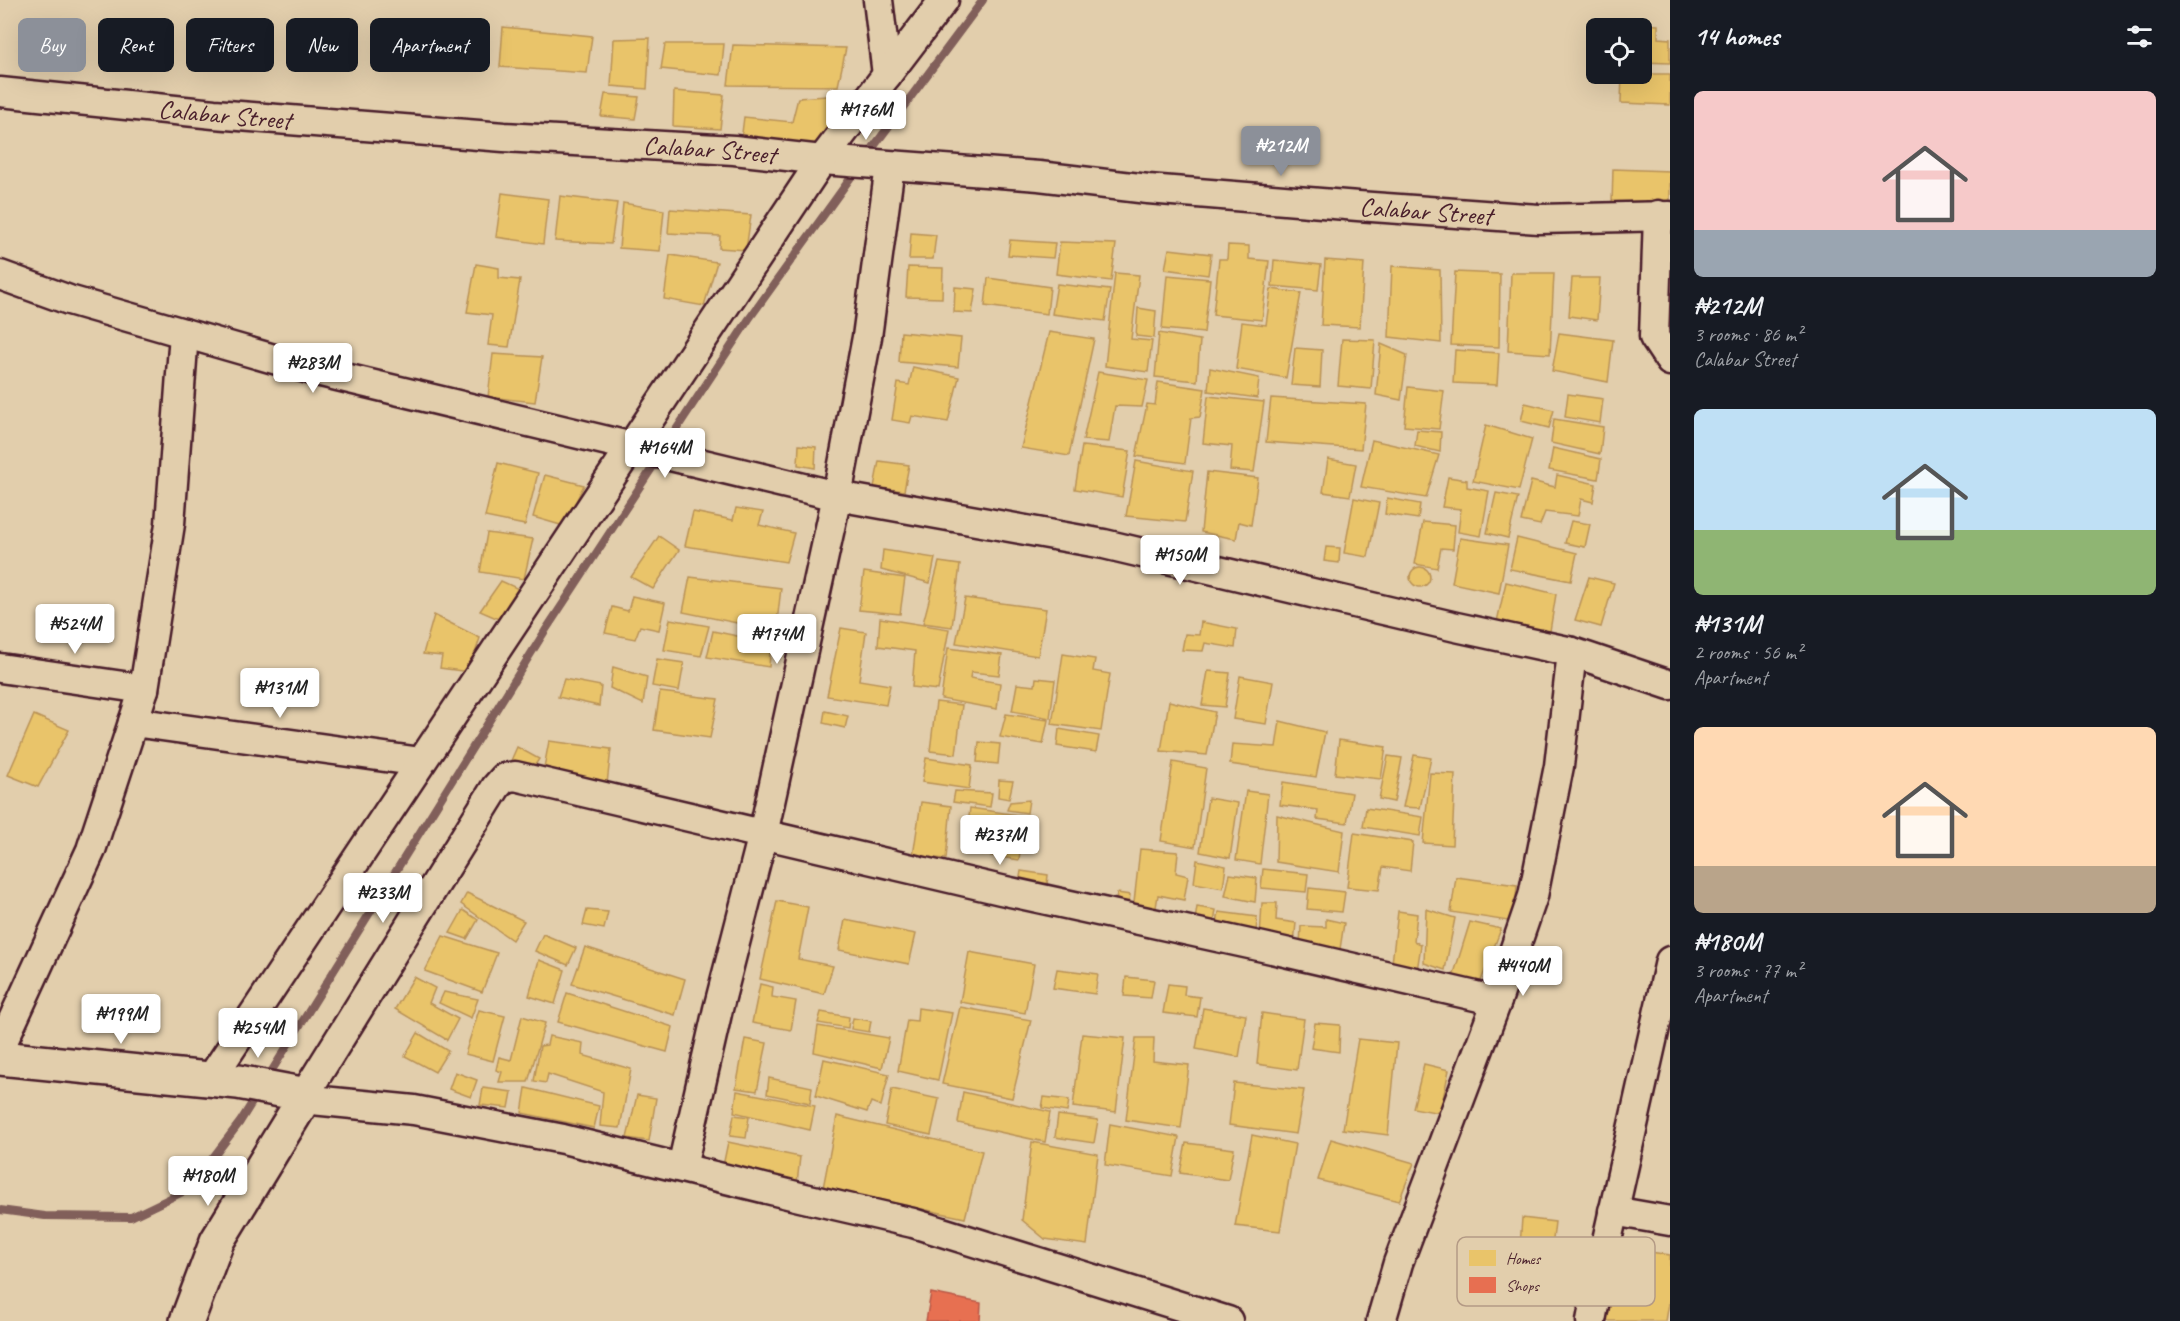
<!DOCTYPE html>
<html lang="en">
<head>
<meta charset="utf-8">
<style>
  :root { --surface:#171b24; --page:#242831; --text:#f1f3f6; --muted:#9ea1a6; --accent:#8c9099 }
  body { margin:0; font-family:Caveat,sans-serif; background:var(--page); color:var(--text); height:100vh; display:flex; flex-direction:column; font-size:22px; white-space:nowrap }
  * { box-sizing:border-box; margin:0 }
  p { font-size:20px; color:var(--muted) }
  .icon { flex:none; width:33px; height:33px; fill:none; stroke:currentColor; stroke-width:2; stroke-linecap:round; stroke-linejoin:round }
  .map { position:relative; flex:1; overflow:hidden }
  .drawer { display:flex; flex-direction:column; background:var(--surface); width:510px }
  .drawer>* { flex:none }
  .banner { position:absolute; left:18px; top:18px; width:570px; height:54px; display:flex; gap:12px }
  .controls { position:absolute; left:1586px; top:18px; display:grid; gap:12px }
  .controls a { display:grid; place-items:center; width:66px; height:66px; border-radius:9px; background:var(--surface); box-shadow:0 6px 24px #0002; font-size:30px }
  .price { position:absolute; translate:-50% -51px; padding:0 14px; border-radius:6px; background:#fff; color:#222; font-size:20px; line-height:39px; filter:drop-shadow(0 2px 3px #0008) }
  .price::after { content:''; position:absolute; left:50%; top:36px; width:18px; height:14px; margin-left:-9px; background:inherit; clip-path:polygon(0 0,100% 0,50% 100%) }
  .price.selected { background:var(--accent); color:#fff }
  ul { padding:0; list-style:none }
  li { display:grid; align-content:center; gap:12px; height:318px; padding:0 24px }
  li span { display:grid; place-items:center; height:186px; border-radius:9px; color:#555 }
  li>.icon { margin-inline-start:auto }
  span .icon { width:108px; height:108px; fill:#fffc; stroke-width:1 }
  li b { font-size:26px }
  h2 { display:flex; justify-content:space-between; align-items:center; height:72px; padding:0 24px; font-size:26px }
  .tag { padding:0 21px; border-radius:9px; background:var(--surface); box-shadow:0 6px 24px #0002; font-size:21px; line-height:54px }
  .tag.selected { background:var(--accent); color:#fff }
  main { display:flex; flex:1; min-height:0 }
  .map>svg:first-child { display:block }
  .homes { fill:#e9c46a; stroke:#b99257; stroke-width:1.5 }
  .shops { fill:#e76f51; stroke:#b85746; stroke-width:1.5 }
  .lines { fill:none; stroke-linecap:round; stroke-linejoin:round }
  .stream { stroke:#815f5a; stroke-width:8 }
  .street-casing { stroke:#4a1f2b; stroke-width:33 }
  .secondary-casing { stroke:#4a1f2b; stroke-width:38 }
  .street { stroke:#e2ceac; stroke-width:28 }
  .secondary { stroke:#e2ceac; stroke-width:33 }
  .labels { text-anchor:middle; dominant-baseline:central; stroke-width:6; stroke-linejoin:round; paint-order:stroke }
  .street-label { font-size:26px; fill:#4a1f2b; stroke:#e2ceac }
  .key { fill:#e2ceac; stroke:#b49a85; stroke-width:1.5 }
  .key-label { font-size:16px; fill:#4a1f2b }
</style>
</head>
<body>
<main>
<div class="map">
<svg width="1670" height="1321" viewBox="0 0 1670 1321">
  <rect width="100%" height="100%" fill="#e2ceac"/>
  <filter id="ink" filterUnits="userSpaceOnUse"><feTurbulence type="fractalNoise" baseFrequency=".0167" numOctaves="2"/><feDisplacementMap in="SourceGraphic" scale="12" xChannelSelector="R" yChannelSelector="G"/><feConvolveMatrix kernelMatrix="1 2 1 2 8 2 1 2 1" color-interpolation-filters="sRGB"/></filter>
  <g filter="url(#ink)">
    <g class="homes">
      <polygon points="1603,22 1658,25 1658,38 1670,39 1670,63 1641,62 1641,28 1603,28"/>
      <polygon points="503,27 592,36 587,73 500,67"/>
      <polygon points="650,38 647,89 611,86 614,39"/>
      <polygon points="665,44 724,44 721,75 661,69"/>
      <polygon points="733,45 846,48 838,86 728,85"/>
      <polygon points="1622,74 1670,74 1670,105 1621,103"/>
      <polygon points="674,91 724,95 720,129 673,126"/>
      <polygon points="605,94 639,97 635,119 601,116"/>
      <polygon points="841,95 823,148 741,141 744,117 792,122 798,98"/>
      <polygon points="1613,169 1670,171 1670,204 1612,204"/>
      <polygon points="502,193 548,199 543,244 496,237"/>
      <polygon points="560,196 617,203 611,244 555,241"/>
      <polygon points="623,203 664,210 660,251 619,248"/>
      <polygon points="670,209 751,215 746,250 719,248 720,236 668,233"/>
      <polygon points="911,233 936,235 933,259 909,259"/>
      <polygon points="1010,240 1055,243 1053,258 1008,255"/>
      <polygon points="1060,242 1116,244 1111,281 1056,274"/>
      <polygon points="1228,245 1249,246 1249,259 1269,261 1262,320 1213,315 1219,259 1227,259"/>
      <polygon points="1169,249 1211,254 1208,275 1165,269"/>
      <polygon points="670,255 717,262 704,306 664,299"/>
      <polygon points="1274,260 1321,265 1318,290 1272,286"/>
      <polygon points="1325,260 1364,263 1360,327 1321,325"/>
      <polygon points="476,264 499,268 499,278 520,280 509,347 488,345 492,315 467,312"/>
      <polygon points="1392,266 1440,270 1441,343 1389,337"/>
      <polygon points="908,267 943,268 942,298 906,297"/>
      <polygon points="1455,272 1500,274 1499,347 1451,345"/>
      <polygon points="1115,273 1139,275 1131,339 1152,341 1148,372 1105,366"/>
      <polygon points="1511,273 1554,273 1550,354 1508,351"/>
      <polygon points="1167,275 1210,279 1204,333 1162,329"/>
      <polygon points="988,278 1050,287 1047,314 985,306"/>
      <polygon points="1572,278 1600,278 1597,320 1569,316"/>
      <polygon points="1057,284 1110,290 1105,321 1052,314"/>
      <polygon points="955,287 976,289 972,313 954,312"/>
      <polygon points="1271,289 1301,293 1286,378 1236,369 1242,322 1266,325"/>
      <polygon points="1138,308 1156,311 1154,338 1136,336"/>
      <polygon points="901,332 961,338 958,367 899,362"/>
      <polygon points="1049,332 1094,339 1069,456 1021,448"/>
      <polygon points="1159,333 1200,340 1197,381 1155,377"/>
      <polygon points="1559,333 1613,340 1608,382 1552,371"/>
      <polygon points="1342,339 1375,340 1371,389 1338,386"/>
      <polygon points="1381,344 1407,355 1401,400 1376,395"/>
      <polygon points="1295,348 1322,350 1320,387 1291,385"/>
      <polygon points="1455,350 1499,353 1497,385 1453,383"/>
      <polygon points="493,354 542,357 535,402 488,397"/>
      <polygon points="913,367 959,377 948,422 912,416 910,423 892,420 898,383 909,385"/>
      <polygon points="1210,368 1259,378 1257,398 1208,391"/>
      <polygon points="1098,372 1148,380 1142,407 1115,406 1109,442 1083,440"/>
      <polygon points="1158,382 1205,389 1200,417 1191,418 1185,463 1136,456 1147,404 1155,405"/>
      <polygon points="1408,387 1444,391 1439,429 1404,426"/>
      <polygon points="1568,394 1603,399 1600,423 1565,417"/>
      <polygon points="1208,396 1264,402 1254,472 1230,470 1232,446 1203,443"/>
      <polygon points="1271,398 1366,404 1361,449 1266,442"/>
      <polygon points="1525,403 1554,410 1549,428 1521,421"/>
      <polygon points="1554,419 1603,427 1600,454 1551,443"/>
      <polygon points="1486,425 1532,439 1519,490 1473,481"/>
      <polygon points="1417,430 1441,432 1440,452 1415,446"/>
      <polygon points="1372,440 1439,455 1426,498 1361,487"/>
      <polygon points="799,445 816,447 815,468 798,465"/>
      <polygon points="1082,446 1130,451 1122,497 1075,489"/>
      <polygon points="1553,448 1601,459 1598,479 1549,470"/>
      <polygon points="1328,459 1356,464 1350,496 1323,492"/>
      <polygon points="879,461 909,465 904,491 874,487"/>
      <polygon points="1136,461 1193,471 1185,522 1126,516"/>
      <polygon points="498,463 538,473 525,525 485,517"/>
      <polygon points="1207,472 1258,478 1251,525 1239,522 1236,539 1201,532"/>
      <polygon points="545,475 584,485 564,526 533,517"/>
      <polygon points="1557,475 1596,484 1593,502 1581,499 1578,516 1545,512 1540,525 1521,521 1531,481 1555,487"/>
      <polygon points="1448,477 1467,480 1467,487 1489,491 1481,536 1458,532 1461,509 1442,507"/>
      <polygon points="1496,493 1518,497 1508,538 1487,533"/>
      <polygon points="1354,498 1379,503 1368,557 1344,553"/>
      <polygon points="1387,498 1420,504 1418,519 1385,514"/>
      <polygon points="736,508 763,512 759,525 794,533 786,562 685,546 693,512 733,520"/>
      <polygon points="1571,521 1590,524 1585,547 1565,543"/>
      <polygon points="1423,522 1455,525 1453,549 1441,548 1437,568 1415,564"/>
      <polygon points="487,533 533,539 524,579 480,572"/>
      <polygon points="659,536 679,550 653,589 631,577"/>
      <polygon points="1460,538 1508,545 1499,593 1452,583"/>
      <polygon points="1517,538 1577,553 1571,581 1510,569"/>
      <polygon points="1326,547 1340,548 1339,563 1324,561"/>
      <polygon points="883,550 935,558 930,583 881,570"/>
      <polygon points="939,562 960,565 952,627 923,623"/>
      <circle cx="1420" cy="577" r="10"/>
      <polygon points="864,572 905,578 900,614 859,610"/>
      <polygon points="690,577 781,588 776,631 683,612"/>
      <polygon points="1589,577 1614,583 1601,627 1575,620"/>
      <polygon points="501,581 523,591 501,620 480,611"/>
      <polygon points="1506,582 1556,594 1549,637 1496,626"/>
      <polygon points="632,596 665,603 659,630 640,626 635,639 605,633 612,607 628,611"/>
      <polygon points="965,598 1046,609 1038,656 956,643"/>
      <polygon points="434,615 480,638 469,672 440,668 442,656 423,654"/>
      <polygon points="880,618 949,629 938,690 912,687 915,651 878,646"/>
      <polygon points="670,619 709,626 701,656 664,650"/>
      <polygon points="1201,622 1237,629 1235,648 1205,643 1203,651 1182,650 1185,634 1199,635"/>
      <polygon points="841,628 866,632 859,680 890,685 886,705 827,696"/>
      <polygon points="713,631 771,643 769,667 707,657"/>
      <polygon points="948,648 1002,655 999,675 971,672 970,678 1000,683 997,709 941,699"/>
      <polygon points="1063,654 1095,659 1093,671 1110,674 1101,731 1052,724"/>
      <polygon points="657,659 684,663 679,691 652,686"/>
      <polygon points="613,667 647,677 643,704 610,688"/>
      <polygon points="1208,671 1230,673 1225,707 1202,705"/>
      <polygon points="1240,676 1273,682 1266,724 1233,719"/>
      <polygon points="1036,678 1055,680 1050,718 1012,711 1017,684 1035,686"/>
      <polygon points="564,679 601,686 599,706 558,697"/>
      <polygon points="660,692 718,699 710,738 654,730"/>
      <polygon points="1169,701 1215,712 1207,755 1161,751"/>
      <polygon points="936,702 962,705 956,754 930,751"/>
      <polygon points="825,711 848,716 845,728 823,723"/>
      <polygon points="1006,714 1048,720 1043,744 1000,737"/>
      <polygon points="34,715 69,730 38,787 8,775"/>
      <polygon points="1280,721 1325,732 1316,777 1230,764 1232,744 1276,747"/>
      <polygon points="1059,729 1099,736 1096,752 1057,746"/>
      <polygon points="1339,740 1386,747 1381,779 1335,774"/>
      <polygon points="549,741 611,749 607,784 543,773"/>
      <polygon points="979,742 1000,744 998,764 977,762"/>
      <polygon points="517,747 539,759 530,773 509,765"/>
      <polygon points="1414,755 1431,758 1420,808 1403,807"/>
      <polygon points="1388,756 1402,758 1394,802 1379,799"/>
      <polygon points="926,758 972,765 969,789 922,782"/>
      <polygon points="1173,762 1206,768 1195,847 1161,841"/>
      <polygon points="1430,773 1455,774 1452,845 1423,843"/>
      <polygon points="999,780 1013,781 1009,799 998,797"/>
      <polygon points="1283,782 1352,793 1347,823 1317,819 1318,810 1280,805"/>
      <polygon points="955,791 992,793 990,807 953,802"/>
      <polygon points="1246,791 1268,794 1260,864 1236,860"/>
      <polygon points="1208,798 1238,803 1230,858 1200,852"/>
      <polygon points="1029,800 1027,813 1007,810 1010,802"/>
      <polygon points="921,802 951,806 946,859 913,856"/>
      <polygon points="970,808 1025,816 1019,860 965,852"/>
      <polygon points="1366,808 1423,817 1420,836 1363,827"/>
      <polygon points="1277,815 1344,831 1339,872 1276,862"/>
      <polygon points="1354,833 1413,842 1410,871 1383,867 1379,890 1347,887"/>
      <polygon points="1140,849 1178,852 1176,873 1188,876 1184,900 1158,895 1155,914 1133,911"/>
      <polygon points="1197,860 1226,866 1223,888 1194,883"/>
      <polygon points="1263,869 1308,874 1306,892 1261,888"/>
      <polygon points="1021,871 1048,875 1046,894 1018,889"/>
      <polygon points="1230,874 1257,878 1255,902 1225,896"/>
      <polygon points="1456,877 1517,885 1514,922 1451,912"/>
      <polygon points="1309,888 1345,892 1342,912 1307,909"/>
      <polygon points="467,893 524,921 512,940 461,904"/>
      <polygon points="1117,893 1130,895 1128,909 1115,908"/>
      <polygon points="777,901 808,907 798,959 833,966 824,994 760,979"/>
      <polygon points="1262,903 1277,903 1276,920 1296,923 1294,943 1260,938"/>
      <polygon points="1197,907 1216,910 1213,929 1194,927"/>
      <polygon points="1426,909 1455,918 1445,970 1424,963"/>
      <polygon points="463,910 478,920 467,939 450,933"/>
      <polygon points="587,910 608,912 604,929 583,925"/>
      <polygon points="1398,911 1417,914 1414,941 1421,945 1416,977 1391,972"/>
      <polygon points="1219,912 1257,917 1256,935 1216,929"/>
      <polygon points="1326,919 1344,923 1340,949 1300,945 1301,926 1326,927"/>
      <polygon points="845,920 916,934 909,964 839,950"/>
      <polygon points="1470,922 1501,929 1479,986 1452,980"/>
      <polygon points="543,934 576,948 568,965 535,951"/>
      <polygon points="443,936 497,953 482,992 425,971"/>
      <polygon points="585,947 685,979 675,1015 572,984"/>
      <polygon points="969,952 1034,964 1025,1013 960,1002"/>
      <polygon points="539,960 565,970 555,1004 529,996"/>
      <polygon points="1057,969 1098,974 1095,994 1053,988"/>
      <polygon points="414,977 435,988 429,1003 458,1019 447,1040 395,1009"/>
      <polygon points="1126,977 1154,980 1151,998 1124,996"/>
      <polygon points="760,984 773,987 772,997 796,1001 791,1030 752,1023"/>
      <polygon points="1168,984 1185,986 1184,995 1200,997 1197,1017 1163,1013"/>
      <polygon points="444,992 478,999 471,1018 439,1003"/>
      <polygon points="567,993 673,1027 667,1052 558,1022"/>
      <polygon points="960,1007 1031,1020 1012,1098 942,1084"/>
      <polygon points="918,1008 952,1013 938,1080 898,1071 907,1020 917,1021"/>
      <polygon points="1203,1008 1246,1015 1239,1057 1196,1049"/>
      <polygon points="479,1010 505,1016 493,1061 465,1054"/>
      <polygon points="821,1012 849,1017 848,1028 818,1023"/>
      <polygon points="1262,1013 1304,1019 1297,1070 1257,1064"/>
      <polygon points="522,1016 545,1023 528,1082 499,1082 502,1072 496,1070 499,1057 511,1060"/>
      <polygon points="853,1018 871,1021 869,1032 851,1029"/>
      <polygon points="1315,1023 1340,1025 1339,1052 1311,1048"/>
      <polygon points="818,1026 889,1038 882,1068 814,1052"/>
      <polygon points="418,1033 448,1051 435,1072 405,1056"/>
      <polygon points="1082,1034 1125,1038 1116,1112 1073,1107"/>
      <polygon points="549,1036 583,1043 582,1055 631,1069 620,1128 600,1126 603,1092 548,1074 546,1083 534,1081 540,1046 547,1045"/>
      <polygon points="1136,1038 1154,1038 1153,1061 1189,1065 1181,1128 1126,1120"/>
      <polygon points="745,1039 767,1043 757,1091 736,1088"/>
      <polygon points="1358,1039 1397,1043 1388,1135 1343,1129"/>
      <polygon points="824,1059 889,1074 881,1106 871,1102 867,1112 816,1096"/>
      <polygon points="1424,1064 1449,1070 1440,1113 1413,1108"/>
      <polygon points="455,1072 477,1080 471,1097 449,1089"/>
      <polygon points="769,1078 812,1087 810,1103 767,1094"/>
      <polygon points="1234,1083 1304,1090 1296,1134 1229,1125"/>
      <polygon points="483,1088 512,1092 509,1108 480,1105"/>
      <polygon points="526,1088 599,1106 594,1128 522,1113"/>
      <polygon points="892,1089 939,1099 931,1135 885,1125"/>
      <polygon points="737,1091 815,1106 810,1130 734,1112"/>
      <polygon points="963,1092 1050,1112 1045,1142 958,1123"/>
      <polygon points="637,1095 656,1098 649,1141 627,1138"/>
      <polygon points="1044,1097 1069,1100 1067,1112 1042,1108"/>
      <polygon points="734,1115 749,1117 746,1138 730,1136"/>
      <polygon points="1058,1115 1098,1120 1094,1143 1055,1137"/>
      <polygon points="837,1116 982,1151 965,1218 823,1188"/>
      <polygon points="1110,1124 1179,1137 1172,1176 1105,1165"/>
      <polygon points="1252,1135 1295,1144 1280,1231 1235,1226"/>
      <polygon points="1331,1139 1414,1163 1399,1201 1318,1180"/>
      <polygon points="728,1142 800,1157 797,1183 723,1166"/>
      <polygon points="1032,1142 1098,1154 1087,1245 1045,1239 1022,1220"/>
      <polygon points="1186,1143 1234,1149 1228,1180 1180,1173"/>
      <polygon points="1522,1218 1555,1222 1550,1265 1519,1261"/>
      <polygon points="1650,1252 1670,1255 1670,1297 1666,1321 1606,1321 1612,1279 1645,1284"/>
    </g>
    <polygon class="shops" points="931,1293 981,1303 980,1321 926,1321"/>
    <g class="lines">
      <g class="stream">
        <polyline points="866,157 983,0"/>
        <polyline points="664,448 749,319 857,169"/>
        <polyline points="266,1080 545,631 658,459"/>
        <polyline points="0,1210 45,1216 131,1217 189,1189 240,1122 258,1093"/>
      </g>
      <defs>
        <g id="street">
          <polyline points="878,0 887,75"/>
          <path id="s1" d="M0 92 214 114 504 137 734 150 822 160 1039 176 1148 189 1358 206 1539 219 1670 216"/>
          <polyline points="1658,215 1654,337 1670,361"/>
          <polyline points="0,275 69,300 312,370 837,496 1104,544 1456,627 1572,652 1670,685"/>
          <polyline points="0,668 144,689"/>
          <polyline points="133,722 421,762"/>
          <polyline points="0,1048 91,850 144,689 170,524 184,333"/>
          <polyline points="210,1080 822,160 944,0"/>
          <polyline points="682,1167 718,1009 763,834 837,496 867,337 890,166"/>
          <polyline points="1613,1211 1670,1221"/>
          <polyline points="1228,1321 913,1223 800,1197 563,1139 414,1110 302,1099 496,787 504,778 515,776 1001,890 1263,947 1497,1001"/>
          <polyline points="1381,1321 1398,1263 1497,1001 1533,896 1559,766 1572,652"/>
          <polyline points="1591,1321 1603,1258 1670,961"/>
        </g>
        <polyline id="secondary" points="0,1058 238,1082 296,1093 302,1099 299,1107 217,1241 187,1321"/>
      </defs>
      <use href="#street" class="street-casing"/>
      <use href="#secondary" class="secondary-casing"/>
      <use href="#street" class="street"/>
      <use href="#secondary" class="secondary"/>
    </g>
  </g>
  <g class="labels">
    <g class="street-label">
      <text stroke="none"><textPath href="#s1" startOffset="226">Calabar Street</textPath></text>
      <text stroke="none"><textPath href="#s1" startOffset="712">Calabar Street</textPath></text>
      <text stroke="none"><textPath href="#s1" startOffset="1431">Calabar Street</textPath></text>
    </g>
  </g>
  <rect x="1457" y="1237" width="198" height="69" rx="9" class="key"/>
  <rect x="1469" y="1250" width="27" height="16" fill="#e9c46a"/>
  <rect x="1469" y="1277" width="27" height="16" fill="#e76f51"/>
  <g class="key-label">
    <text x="1506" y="1264">Homes</text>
    <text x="1506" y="1291">Shops</text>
  </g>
</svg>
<div class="controls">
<a><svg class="icon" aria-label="locate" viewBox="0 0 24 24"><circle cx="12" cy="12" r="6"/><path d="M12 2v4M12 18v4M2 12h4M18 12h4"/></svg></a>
</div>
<b class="price" style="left:866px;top:141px">₦176M</b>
<b class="price selected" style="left:1281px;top:177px">₦212M</b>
<b class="price" style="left:313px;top:394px">₦283M</b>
<b class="price" style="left:665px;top:479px">₦164M</b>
<b class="price" style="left:1180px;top:586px">₦150M</b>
<b class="price" style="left:75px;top:655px">₦524M</b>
<b class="price" style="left:777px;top:665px">₦174M</b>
<b class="price" style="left:280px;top:719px">₦131M</b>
<b class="price" style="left:1000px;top:866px">₦237M</b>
<b class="price" style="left:383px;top:924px">₦233M</b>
<b class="price" style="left:1523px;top:997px">₦440M</b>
<b class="price" style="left:121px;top:1045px">₦199M</b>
<b class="price" style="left:258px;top:1059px">₦254M</b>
<b class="price" style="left:208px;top:1207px">₦180M</b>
<div class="banner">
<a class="tag selected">Buy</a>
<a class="tag">Rent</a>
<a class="tag">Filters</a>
<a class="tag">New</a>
<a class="tag">Apartment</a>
</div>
</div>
<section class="drawer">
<h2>14 homes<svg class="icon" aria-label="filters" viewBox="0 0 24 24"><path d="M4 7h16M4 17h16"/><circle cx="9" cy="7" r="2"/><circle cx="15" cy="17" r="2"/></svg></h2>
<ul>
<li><span style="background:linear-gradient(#f6c9c9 75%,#9aa5b1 0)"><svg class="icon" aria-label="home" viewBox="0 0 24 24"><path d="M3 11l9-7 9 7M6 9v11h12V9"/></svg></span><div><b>₦212M</b><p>3 rooms · 86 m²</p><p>Calabar Street</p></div></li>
<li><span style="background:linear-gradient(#bfe0f5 65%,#8fb573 0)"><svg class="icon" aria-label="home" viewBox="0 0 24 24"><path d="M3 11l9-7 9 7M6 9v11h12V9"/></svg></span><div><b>₦131M</b><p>2 rooms · 56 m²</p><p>Apartment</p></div></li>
<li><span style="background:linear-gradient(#ffd9b3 75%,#b9a48a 0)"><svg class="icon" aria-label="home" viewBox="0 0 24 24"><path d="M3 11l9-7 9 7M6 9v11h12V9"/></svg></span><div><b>₦180M</b><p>3 rooms · 77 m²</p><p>Apartment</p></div></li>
</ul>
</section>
</main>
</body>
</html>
